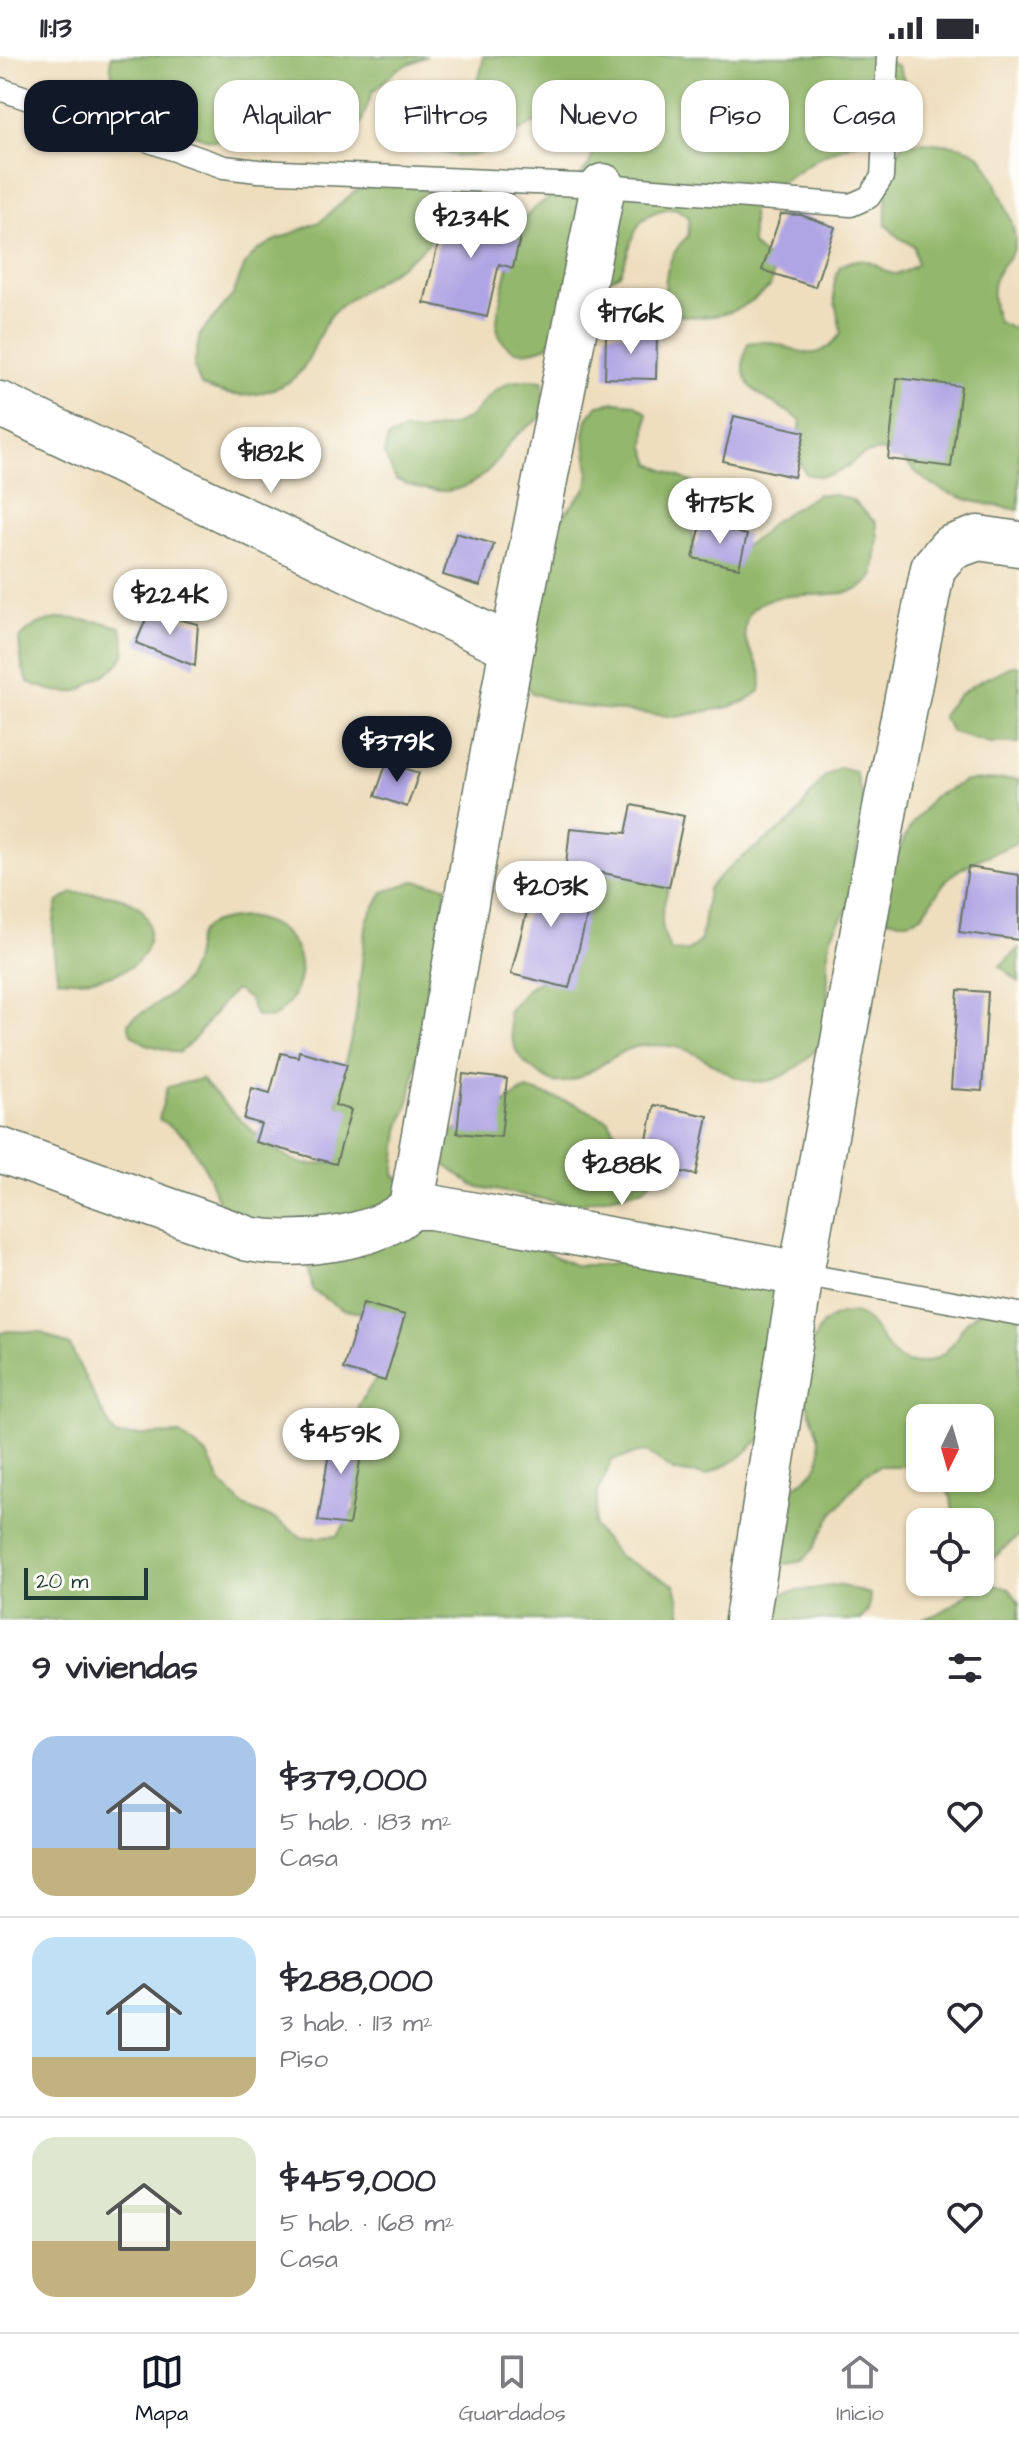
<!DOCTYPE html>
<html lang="es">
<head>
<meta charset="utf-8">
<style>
  :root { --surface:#fff; --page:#f7f7f7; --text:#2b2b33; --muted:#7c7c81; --line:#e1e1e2; --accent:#111827 }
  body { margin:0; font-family:"Architects Daughter",sans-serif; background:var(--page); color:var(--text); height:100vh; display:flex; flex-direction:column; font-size:30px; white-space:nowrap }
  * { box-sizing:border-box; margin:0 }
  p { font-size:26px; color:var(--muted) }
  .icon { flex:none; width:44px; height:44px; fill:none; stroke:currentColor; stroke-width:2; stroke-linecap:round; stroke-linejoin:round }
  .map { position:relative; height:1564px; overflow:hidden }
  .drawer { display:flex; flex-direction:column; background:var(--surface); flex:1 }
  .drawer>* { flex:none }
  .top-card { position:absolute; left:24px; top:24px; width:972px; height:72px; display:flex; gap:16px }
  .needle { width:52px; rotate:185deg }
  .buttons { position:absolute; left:906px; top:1348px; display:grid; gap:16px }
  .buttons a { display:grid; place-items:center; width:88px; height:88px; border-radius:16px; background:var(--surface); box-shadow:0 2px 6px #0004; font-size:40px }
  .scale { position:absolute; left:24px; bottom:20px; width:124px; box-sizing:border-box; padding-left:8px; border:4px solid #1f3d34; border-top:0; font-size:22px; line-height:28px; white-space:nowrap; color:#1f3d34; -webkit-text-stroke:6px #fdfcf7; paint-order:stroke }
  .price { position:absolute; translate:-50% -68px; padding:0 18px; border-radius:28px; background:#fff; color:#222; font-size:26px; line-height:52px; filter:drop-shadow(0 2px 4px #0008) }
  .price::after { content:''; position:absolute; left:50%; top:48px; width:24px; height:18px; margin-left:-12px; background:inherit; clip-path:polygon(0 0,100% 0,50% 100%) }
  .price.active { background:var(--accent); color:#fff }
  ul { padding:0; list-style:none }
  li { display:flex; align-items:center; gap:24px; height:200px; padding:0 32px }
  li+li { border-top:2px solid var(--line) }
  li span { display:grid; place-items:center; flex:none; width:224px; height:160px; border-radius:24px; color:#555 }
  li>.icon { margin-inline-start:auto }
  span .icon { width:96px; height:96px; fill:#fffc; stroke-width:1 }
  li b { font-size:34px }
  h2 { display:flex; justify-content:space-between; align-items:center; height:96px; padding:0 32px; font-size:34px }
  .chip { padding:0 28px; border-radius:24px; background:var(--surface); box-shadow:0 2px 6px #0004; font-size:28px; line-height:72px }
  .chip.active { background:var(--accent); color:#fff }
  .status { display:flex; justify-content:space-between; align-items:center; height:56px; padding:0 40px; background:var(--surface); direction:ltr }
  .status svg { height:22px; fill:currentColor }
  .menu { display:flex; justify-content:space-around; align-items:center; height:112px; border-top:2px solid var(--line); background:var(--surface); font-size:22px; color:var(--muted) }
  .menu a { display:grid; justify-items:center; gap:4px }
  .menu .active { color:var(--accent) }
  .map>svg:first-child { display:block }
  .forest { fill:#93b76c; stroke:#597a50; stroke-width:2 }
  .building { fill:#b0a5e4 }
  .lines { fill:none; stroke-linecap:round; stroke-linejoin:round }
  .lane-casing { stroke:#677564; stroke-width:25 }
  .street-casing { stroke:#677564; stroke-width:47 }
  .lane { stroke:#fff; stroke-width:22 }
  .street { stroke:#fff; stroke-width:44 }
</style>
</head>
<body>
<div class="status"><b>11:13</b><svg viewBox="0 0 49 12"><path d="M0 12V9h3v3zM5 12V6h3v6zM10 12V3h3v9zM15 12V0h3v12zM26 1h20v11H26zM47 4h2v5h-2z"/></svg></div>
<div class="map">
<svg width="1019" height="1564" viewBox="0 0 1019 1564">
  <rect width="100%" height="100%" fill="#fdfcf7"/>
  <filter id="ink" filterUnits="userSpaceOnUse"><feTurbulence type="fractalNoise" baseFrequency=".0125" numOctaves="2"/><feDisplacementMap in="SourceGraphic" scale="16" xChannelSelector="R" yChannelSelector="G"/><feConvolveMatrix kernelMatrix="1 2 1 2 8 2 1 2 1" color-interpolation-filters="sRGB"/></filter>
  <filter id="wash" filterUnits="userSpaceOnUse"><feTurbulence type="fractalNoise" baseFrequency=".006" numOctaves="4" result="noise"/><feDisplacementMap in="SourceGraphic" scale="32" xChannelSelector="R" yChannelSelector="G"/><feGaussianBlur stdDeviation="1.8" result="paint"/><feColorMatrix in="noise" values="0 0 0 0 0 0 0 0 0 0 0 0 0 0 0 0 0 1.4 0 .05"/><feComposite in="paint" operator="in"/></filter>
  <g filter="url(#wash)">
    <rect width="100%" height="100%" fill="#eedebe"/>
    <g class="forest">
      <path d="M111 0H427L399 12 373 35 361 67 350 82C317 89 287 86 253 84 238 84 224 86 210 84 191 80 177 69 160 61 133 49 107 34 111 0Z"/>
      <path d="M483 0H877L898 10 904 24 905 43 900 60 888 74 823 99 762 138 752 153V189L764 199 774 213 770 231C736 260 714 265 670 258 660 231 666 199 688 180L689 161 675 152C629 156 636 183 620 218 592 231 561 262 548 290 534 295 519 300 507 290 500 283 498 279 497 269 496 259 515 176 521 167 547 130 604 131 593 71 576 64 556 59 538 66 506 77 489 106 452 99 433 96 427 89 421 73L428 57C457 39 482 40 483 0Z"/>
      <path d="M921 86C979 91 981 90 1003 144 1008 156 1015 172 1015 186 1014 200 1002 206 997 218 989 233 993 251 998 266L1012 272 1019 268V454C991 449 961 445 936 431 919 422 904 400 885 396 858 391 848 419 824 420 819 421 811 419 806 418L797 401 801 364C770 342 729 335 748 287 754 286 761 285 767 286 799 290 814 314 841 277 838 250 827 237 840 210 845 208 852 204 858 204 887 205 883 232 917 208L914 190 898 181 886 169C885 142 888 110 903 87Z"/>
      <path d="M385 123C409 128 438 130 441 160 444 195 359 231 335 255 314 276 313 316 283 329 252 343 232 343 201 329L194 311 200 278 233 239 245 208 257 195 272 186 321 165 355 135Z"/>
      <path d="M527 324 543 325 544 360C534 367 521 374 513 383 506 390 501 400 494 408 465 442 434 440 396 424L384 398 388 382 404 374 420 376 454 369 470 361 494 335 510 326Z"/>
      <path d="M616 346 634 348 647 357 645 391 651 408 698 429 691 462 694 495 745 490 761 479 772 466 818 438 835 439 852 444 876 467 878 484 873 521C869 525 863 531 859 533 828 547 750 524 745 571 743 592 756 599 761 617 763 621 760 630 760 635L746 645 729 651 676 661 567 649 532 637 521 621 556 469 587 431 589 414 584 379 587 363 598 349Z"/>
      <path d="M65 562 101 566 120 571C133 601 119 611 94 625 89 628 83 634 77 635 62 639 42 632 28 626L22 610 19 584C32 568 44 564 65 562Z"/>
      <path d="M1012 610H1019V687H990L952 676 942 660C957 633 986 622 1012 610Z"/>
      <path d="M839 711 855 715 864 747 849 850 831 880 828 896 827 982C792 1019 766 1043 717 1011 694 996 685 990 656 989 648 989 639 989 632 992 606 1000 583 1030 554 1026 547 1025 539 1017 533 1013 512 999 510 979 508 955L531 929 547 923 584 797 671 813C668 850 652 857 671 895H688L701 884 708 832 733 808 792 765 823 722Z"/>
      <path d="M1019 723V785C1000 796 968 805 952 819 926 841 932 874 887 863L889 813 912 768 933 741 965 725Z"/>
      <path d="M414 825 447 830 410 1042 399 1074 394 1119 421 1141 516 1176 542 1194 574 1209H609L639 1195 793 1239 765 1379 738 1403 706 1419 674 1415 645 1395 612 1404 598 1436 594 1471 618 1500 675 1529 683 1564H0V1278L7 1275 40 1276 70 1290 99 1351 116 1380 180 1378 207 1399 221 1427 244 1450 276 1464 303 1482 337 1480 355 1453 358 1350 395 1292 377 1259 343 1254 313 1235 306 1201 249 1163 219 1147 206 1114 187 1082 159 1063 167 1031 201 1023C222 1046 273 1101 304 1108 313 1110 327 1106 336 1106L338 1035 355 966 367 864 383 836Z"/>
      <path d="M73 837C93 837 122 837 139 851 148 859 150 868 149 879 147 922 89 926 58 923 53 896 50 873 58 846Z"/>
      <path d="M246 861C305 868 319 927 273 962L256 960 249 943 235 934C213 953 203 979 179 997L146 988 131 978 128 967C144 953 166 945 180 930 212 894 173 865 246 861Z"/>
      <polygon points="1019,892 1019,926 1000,910"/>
      <path d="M527 1033 577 1049 608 1064 618 1080 647 1105 655 1119 644 1133 573 1149 474 1130 442 1107C443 1067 467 1072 496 1054 509 1046 510 1040 527 1033Z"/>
      <path d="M980 1255H1019V1479L988 1507 980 1509V1466H954L951 1441 939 1422H980V1362H920V1410H879L863 1420 830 1461 814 1492 802 1505 786 1508 769 1505 775 1441C789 1433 805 1426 815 1413 830 1391 808 1358 803 1336 799 1322 813 1278 824 1267 830 1262 838 1258 846 1257 885 1253 878 1324 934 1303 952 1296 955 1280 966 1267 970 1262 976 1258 980 1255Z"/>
      <polygon points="838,1529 870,1538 868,1555 860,1564 753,1564 758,1547 773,1539"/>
      <path d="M994 1529 1010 1533 1019 1547V1564H921C929 1561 939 1558 946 1553 968 1540 964 1533 994 1529Z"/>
    </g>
    <g id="blocks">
      <g class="building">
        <polygon points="447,150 523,168 513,212 499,208 487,261 424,247"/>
        <polygon points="781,158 801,159 835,171 815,231 762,214"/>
        <polygon points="606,277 657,278 656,323 605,322"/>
        <polygon points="897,322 961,330 951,411 888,403"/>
        <polygon points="734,360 805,376 794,421 723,405"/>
        <polygon points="701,468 747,479 739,512 693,502"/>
        <polygon points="456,477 494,488 480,530 443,519"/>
        <polygon points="149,556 198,568 195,610 136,587"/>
        <polygon points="387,706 419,717 407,751 375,740"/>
        <polygon points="632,749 684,760 669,831 566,809 570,772 626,777"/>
        <polygon points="968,811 1019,819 1019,884 959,876"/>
        <polygon points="523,818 591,831 588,856 569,932 511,918 527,855 516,853"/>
        <polygon points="958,934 988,936 982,1035 951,1033"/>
        <polygon points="299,995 347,1008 335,1049 351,1054 336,1108 255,1086 261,1068 244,1063 252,1032 270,1037 281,997 298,1001"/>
        <polygon points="463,1018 507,1023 501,1081 457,1077"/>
        <polygon points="654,1049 708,1060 696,1119 642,1108"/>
        <polygon points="363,1247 405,1259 385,1325 343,1313"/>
        <polygon points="333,1371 365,1377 349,1469 318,1465"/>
      </g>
    </g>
  </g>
  <g filter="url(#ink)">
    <use href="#blocks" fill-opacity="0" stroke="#677564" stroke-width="2"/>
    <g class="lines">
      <defs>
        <g id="lane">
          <polyline points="0,33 224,111 258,115 603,130 851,149 869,141 882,121 888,0"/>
          <polyline points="801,1218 1019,1258"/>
        </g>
        <g id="street">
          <polyline points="0,348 512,591"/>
          <path d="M0 1094 249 1183C295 1192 377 1184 411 1151H431L801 1218"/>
          <polyline points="411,1151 512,591 603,130"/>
          <polyline points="747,1564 801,1218 886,747 933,512 950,492 978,482 1019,488"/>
        </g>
      </defs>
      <use href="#lane" class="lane-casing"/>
      <use href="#street" class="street-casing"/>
      <use href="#lane" class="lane"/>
      <use href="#street" class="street"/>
    </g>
  </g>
</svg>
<div class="buttons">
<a><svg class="needle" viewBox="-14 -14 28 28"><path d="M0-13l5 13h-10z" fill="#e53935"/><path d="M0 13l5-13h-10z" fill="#7c7c81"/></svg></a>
<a><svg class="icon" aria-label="locate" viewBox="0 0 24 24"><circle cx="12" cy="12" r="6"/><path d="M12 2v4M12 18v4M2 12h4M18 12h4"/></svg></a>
</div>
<div class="scale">20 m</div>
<b class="price" style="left:471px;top:204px">$234K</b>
<b class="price" style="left:631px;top:300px">$176K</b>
<b class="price" style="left:271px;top:439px">$182K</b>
<b class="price" style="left:720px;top:490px">$175K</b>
<b class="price" style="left:170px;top:581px">$224K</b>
<b class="price active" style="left:397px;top:728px">$379K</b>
<b class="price" style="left:551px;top:873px">$203K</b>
<b class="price" style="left:622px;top:1151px">$288K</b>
<b class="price" style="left:341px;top:1420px">$459K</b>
<div class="top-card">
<a class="chip active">Comprar</a>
<a class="chip">Alquilar</a>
<a class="chip">Filtros</a>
<a class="chip">Nuevo</a>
<a class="chip">Piso</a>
<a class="chip">Casa</a>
</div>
</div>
<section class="drawer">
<h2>9 viviendas<svg class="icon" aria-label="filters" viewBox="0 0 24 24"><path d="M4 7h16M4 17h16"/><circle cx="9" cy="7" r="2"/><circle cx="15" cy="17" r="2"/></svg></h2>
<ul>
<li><span style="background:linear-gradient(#a9c7e8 70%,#c2b280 0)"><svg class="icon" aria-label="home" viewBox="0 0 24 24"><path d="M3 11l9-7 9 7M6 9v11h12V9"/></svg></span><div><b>$379,000</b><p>5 hab. · 183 m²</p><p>Casa</p></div><svg class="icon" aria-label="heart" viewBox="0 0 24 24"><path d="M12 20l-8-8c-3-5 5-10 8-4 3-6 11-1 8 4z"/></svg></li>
<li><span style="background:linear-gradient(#bfe0f5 75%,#c2b280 0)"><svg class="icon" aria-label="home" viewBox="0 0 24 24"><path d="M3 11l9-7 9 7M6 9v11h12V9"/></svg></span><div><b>$288,000</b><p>3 hab. · 113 m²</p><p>Piso</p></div><svg class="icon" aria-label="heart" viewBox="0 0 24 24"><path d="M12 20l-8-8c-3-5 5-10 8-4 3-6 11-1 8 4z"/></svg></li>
<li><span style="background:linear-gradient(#dfe7d0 65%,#c2b280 0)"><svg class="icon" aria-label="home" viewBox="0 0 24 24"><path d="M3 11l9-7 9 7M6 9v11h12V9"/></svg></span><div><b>$459,000</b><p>5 hab. · 168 m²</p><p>Casa</p></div><svg class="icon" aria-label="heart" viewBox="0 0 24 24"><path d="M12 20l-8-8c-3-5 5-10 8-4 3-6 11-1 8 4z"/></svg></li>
</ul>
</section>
<nav class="menu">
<a class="active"><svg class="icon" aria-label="map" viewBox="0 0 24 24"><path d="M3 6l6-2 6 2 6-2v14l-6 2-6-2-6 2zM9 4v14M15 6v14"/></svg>Mapa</a>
<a><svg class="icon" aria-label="saved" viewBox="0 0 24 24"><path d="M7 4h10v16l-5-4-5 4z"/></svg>Guardados</a>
<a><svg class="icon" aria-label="home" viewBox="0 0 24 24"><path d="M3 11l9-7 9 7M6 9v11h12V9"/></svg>Inicio</a>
</nav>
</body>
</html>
